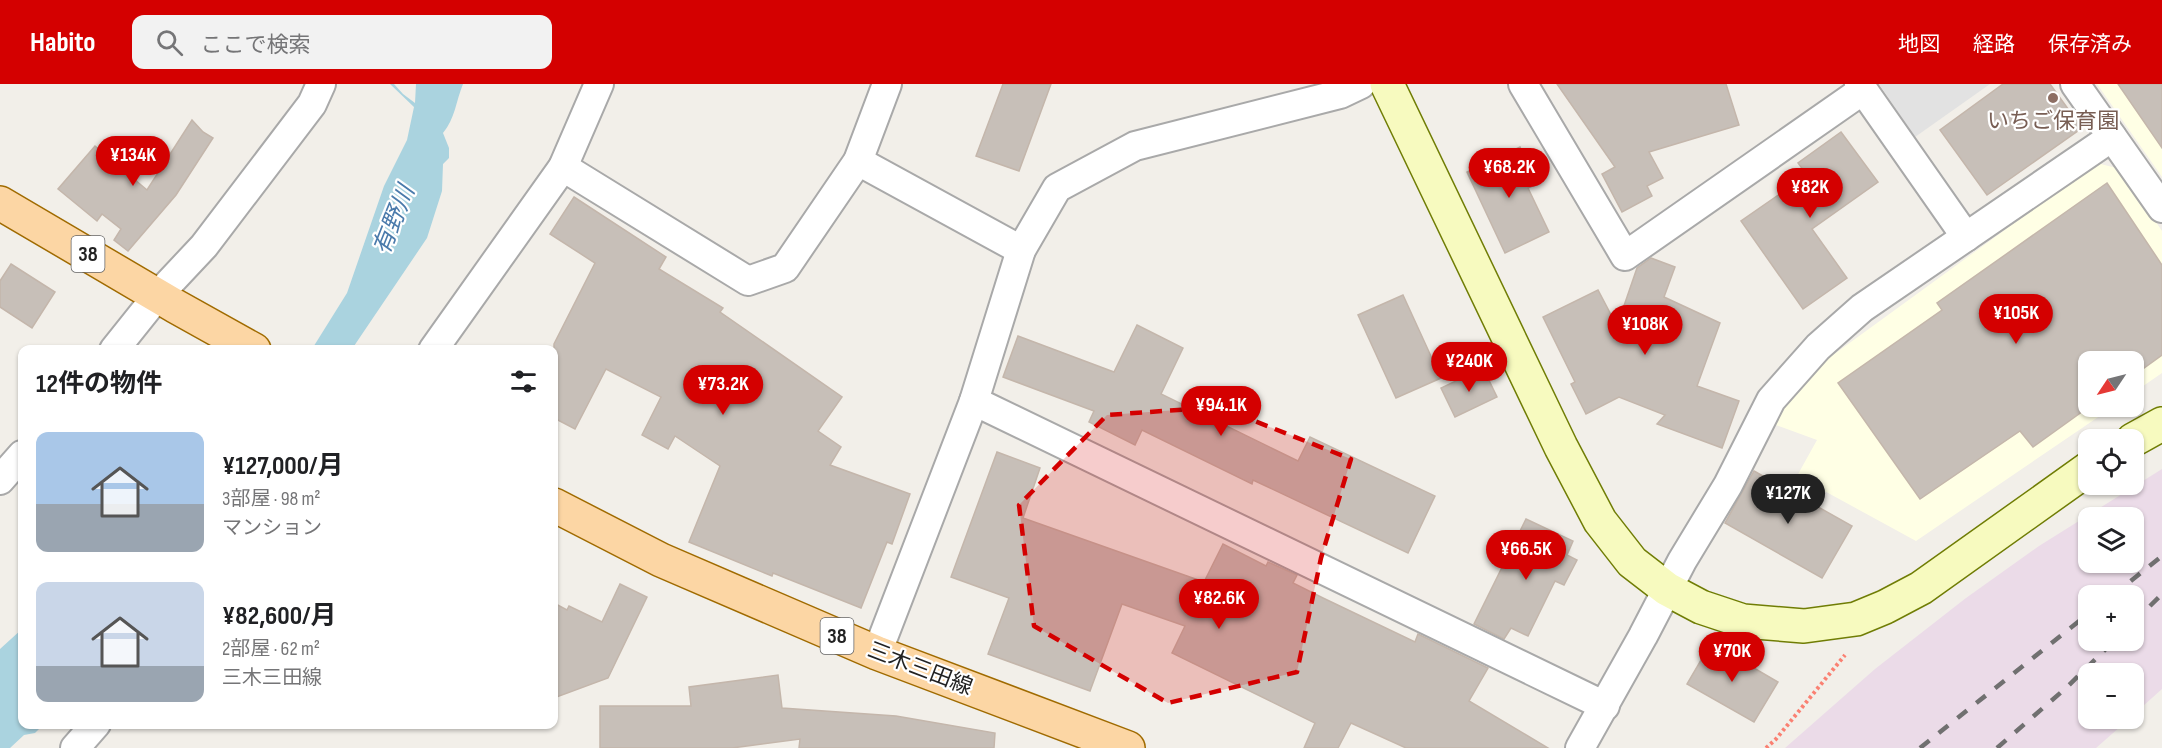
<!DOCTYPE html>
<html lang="ja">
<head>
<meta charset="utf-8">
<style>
  :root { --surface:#fff; --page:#f2f2f2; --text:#202124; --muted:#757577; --accent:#d40000 }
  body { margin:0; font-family:"Sofia Sans Condensed","Noto Sans JP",sans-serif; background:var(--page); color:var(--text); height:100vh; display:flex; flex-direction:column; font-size:22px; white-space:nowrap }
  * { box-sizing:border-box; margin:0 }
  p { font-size:20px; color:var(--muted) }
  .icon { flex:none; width:33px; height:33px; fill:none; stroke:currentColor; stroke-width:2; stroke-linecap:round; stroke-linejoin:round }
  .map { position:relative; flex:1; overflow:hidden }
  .panel { position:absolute; left:18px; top:261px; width:540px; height:384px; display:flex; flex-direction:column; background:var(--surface); border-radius:12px; box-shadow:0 2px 4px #0004 }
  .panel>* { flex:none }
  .needle { width:39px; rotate:235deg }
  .tools { position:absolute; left:2078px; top:267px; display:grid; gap:12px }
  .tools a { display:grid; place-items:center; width:66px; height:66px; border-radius:12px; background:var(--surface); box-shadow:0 2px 4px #0004; font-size:30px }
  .price { position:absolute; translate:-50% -51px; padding:0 14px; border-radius:21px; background:var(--accent); color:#fff; font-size:20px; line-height:39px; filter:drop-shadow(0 2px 3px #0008) }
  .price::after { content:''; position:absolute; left:50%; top:36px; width:18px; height:14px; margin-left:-9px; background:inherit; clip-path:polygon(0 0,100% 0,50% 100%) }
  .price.on { background:#222; color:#fff }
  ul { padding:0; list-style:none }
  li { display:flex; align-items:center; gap:18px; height:150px; padding:0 18px }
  li span { display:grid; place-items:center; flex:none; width:168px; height:120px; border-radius:12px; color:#555 }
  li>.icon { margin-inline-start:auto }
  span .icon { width:72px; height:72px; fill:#fffc; stroke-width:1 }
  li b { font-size:26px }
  h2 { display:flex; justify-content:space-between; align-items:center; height:72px; padding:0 18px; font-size:26px }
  header { display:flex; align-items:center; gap:36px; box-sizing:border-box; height:84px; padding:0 30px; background:var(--accent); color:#fff }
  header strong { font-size:28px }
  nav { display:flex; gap:33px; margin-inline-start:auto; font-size:21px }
  .search { width:420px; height:54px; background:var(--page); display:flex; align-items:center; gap:15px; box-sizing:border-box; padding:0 21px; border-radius:12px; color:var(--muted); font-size:22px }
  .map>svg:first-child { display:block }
  .industrial { fill:#ebdbe8; fill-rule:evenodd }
  .education { fill:#ffffe5 }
  .parking { fill:#e2e2e2 }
  .water { fill:#aad3df }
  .building { fill:#c7bfb8; stroke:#c4b6ab; stroke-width:1.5 }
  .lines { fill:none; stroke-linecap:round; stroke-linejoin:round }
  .street-casing { stroke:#a9a9a9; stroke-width:32 }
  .secondary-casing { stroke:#707d05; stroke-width:36 }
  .primary-casing { stroke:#a06b00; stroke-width:36 }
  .path { stroke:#fa8072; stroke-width:4; stroke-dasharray:3 3; stroke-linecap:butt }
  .street { stroke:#fff; stroke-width:28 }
  .secondary { stroke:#f7fabf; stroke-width:33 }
  .primary { stroke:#fcd6a4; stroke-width:33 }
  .rail { stroke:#707070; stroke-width:4.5; stroke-dasharray:12 12; stroke-linecap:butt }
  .marked { fill:#d40000; fill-opacity:0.2; stroke:#d40000; stroke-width:4.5; stroke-dasharray:12 8; stroke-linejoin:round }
  .education-dot { fill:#8d6e63; stroke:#fff; stroke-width:2 }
  .labels { text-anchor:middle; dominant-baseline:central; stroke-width:4.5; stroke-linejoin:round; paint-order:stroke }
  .shield { fill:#fff; stroke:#646464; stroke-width:1.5 }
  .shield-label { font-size:21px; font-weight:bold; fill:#222 }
  .education-label { font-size:22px; fill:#785e54; stroke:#fff }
  .street-label { font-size:22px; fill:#222; stroke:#fff }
  .water-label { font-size:24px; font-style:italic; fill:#4a7aab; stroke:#fff }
</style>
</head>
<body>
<header>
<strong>Habito</strong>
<div class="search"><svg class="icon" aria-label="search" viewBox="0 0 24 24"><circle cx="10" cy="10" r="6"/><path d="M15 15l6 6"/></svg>ここで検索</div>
<nav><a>地図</a><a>経路</a><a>保存済み</a></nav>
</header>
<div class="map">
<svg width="2162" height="664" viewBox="0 0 2162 664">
  <rect width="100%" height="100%" fill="#f2efe9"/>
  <path class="industrial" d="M2162 385V605L2133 631V590H2088V634L2129 635 2096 664H1785L1875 585 1966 514 2039 462ZM2088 434H2133V478H2088ZM2088 512H2133V556H2088Z"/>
  <g class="education">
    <polygon points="2097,0 2162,0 2162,93"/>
    <polygon points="2097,79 2120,85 2162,147 2162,289 2133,309 2133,278 2088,278 2088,322 2113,323 1916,457 1797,392 1817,356 1773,340 1811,287"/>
  </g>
  <polygon class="parking" points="1879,0 1990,0 1915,53"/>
  <g class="water">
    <path d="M390 0H394L403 10 415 19 416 0H463C456 17 455 35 443 49L449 64V74L443 80 442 107 427 154 352 265H312L347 209 384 102 407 56 414 23Z"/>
    <polygon points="22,545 22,640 43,641 35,649 24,651 10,664 0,664 0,565"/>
  </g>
  <g class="building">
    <polygon points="1003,0 1051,0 1019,87 976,72"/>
    <polygon points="1557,0 1726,0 1739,41 1649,68 1663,94 1647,102 1652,112 1622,128 1602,90 1615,83"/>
    <polygon points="2003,0 2050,0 2082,44 1987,111 1940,46"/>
    <polygon points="2118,0 2162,0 2162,64"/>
    <polygon points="192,36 203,48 213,54 176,111 128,167 114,156 121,145 102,130 97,137 58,105 95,62 147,106"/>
    <polygon points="1841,48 1878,98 1812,145 1847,194 1803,225 1741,137 1807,91 1798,79"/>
    <polygon points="1520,63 1537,100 1528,104 1549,148 1505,169 1467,88"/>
    <polygon points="2107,99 2162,181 2162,271 2133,292 2133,278 2088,278 2088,322 2090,322 2033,363 2020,347 1920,415 1838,299 1942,226 1937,219"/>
    <polygon points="574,113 666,173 659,185 723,224 720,228 842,313 818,347 841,363 830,381 910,410 892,460 887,458 861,524 773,489 772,492 689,458 720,382 675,352 668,365 642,351 661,313 606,285 575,345 554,334 554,260 595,179 550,150"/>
    <polygon points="1651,174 1675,183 1664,213 1720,239 1697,302 1739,317 1722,364 1657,340 1665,331 1619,313 1586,330 1571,300 1575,298 1543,233 1598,206 1617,242 1637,184"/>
    <polygon points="11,180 55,208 32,244 0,223 0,197"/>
    <polygon points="1403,211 1441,294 1396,314 1358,231"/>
    <polygon points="1137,241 1183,264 1161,310 1298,377 1310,353 1435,412 1408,469 1253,396 1252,400 1142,346 1135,361 1089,338 1094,327 1003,293 1018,252 1114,288"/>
    <polygon points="1483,284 1497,313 1455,333 1441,304"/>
    <polygon points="997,368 1040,384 1023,434 1204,498 1223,460 1266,482 1268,478 1297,491 1293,499 1323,514 1415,558 1418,550 1488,584 1469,617 1548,664 1406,664 1351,639 1338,664 1304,664 1315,639 1172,569 1185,542 1122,520 1090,607 988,570 1009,514 951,493"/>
    <polygon points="1754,387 1852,442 1822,494 1725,439"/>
    <polygon points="1526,435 1573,457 1567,471 1577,476 1564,501 1555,497 1528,552 1511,544 1504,555 1474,540"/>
    <polygon points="620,500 647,513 608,594 554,614 554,519 567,526 569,522 602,538"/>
    <polygon points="1711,559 1778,598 1754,638 1687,600"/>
    <polygon points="778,591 782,624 896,632 995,649 994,664 799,664 800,655 732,664 600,664 600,622 691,622 689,603"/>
  </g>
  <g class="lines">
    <defs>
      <g id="street">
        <polyline points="1523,0 1625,172 1863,6"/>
        <polyline points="1859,0 1966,153"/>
        <polyline points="2075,0 2162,124"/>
        <polyline points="858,77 1021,166"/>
        <polyline points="563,83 748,197 785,184 858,77 887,0"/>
        <polyline points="114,266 158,211 204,162 312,20 321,0"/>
        <polyline points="433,266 563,83 599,0"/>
        <polyline points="974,317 1605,622"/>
        <polyline points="0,396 22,371"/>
        <polyline points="877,569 974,317 1021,166 1057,104 1135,62 1340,10 1361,0"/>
        <polyline points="75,664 96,640"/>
        <polyline points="1580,664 1643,552 1682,477 1728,401 1771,316 1818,263 1862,224 2112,53"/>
      </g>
      <g id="secondary">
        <polyline points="1387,0 1561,363 1600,437 1632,478 1667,505 1701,523 1743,537 1804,542 1856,535 1885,523 1921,504 2088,385"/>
        <polyline points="2133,356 2162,340"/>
      </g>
      <g id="primary">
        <polyline points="0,119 175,222 254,266"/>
        <polyline points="554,421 661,476 877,569 1128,664"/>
      </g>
    </defs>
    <use href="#street" class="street-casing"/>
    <use href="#secondary" class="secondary-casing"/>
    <use href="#primary" class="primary-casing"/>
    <polyline class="path" points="1766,664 1776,655 1845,571"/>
    <use href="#street" class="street"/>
    <use href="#secondary" class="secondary"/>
    <use href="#primary" class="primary"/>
    <g class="rail">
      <polyline points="2112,512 2162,472"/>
      <polyline points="2133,539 2162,510"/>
      <polyline points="1920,664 2088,530"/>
      <polyline points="1997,664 2066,604 2115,556"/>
    </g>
  </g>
  <path class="marked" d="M1219 323 1351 375 1321 474 1297 588 1168 619 1034 542 1019 421 1107 331Z"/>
  <circle class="education-dot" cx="2053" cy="14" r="6"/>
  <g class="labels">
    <g class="shield">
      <rect x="71.5" y="152" width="33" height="36" rx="4.5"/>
      <rect x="820.5" y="534" width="33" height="36" rx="4.5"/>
    </g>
    <g class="shield-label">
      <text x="88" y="170">38</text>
      <text x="837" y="552">38</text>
    </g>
    <g class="education-label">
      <text x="2053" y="37">いちご保育園</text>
    </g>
    <g class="street-label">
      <text transform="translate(920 585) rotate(21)">三木三田線</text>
    </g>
    <g class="water-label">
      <text transform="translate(394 136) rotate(-68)">有野川</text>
    </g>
  </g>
</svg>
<div class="tools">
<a><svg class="needle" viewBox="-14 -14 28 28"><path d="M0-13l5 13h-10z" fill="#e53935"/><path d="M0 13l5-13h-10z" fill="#757577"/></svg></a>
<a><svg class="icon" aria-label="locate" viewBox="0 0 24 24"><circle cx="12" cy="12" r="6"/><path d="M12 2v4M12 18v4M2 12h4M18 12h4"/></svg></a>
<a><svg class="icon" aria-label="layers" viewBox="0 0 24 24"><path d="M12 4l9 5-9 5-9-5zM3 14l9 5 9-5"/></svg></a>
<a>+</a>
<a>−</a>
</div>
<b class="price" style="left:133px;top:103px">¥134K</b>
<b class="price" style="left:1509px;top:115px">¥68.2K</b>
<b class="price" style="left:1810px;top:135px">¥82K</b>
<b class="price" style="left:2016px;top:261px">¥105K</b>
<b class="price" style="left:1645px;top:272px">¥108K</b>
<b class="price" style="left:1469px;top:309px">¥240K</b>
<b class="price" style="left:723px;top:332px">¥73.2K</b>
<b class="price" style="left:1221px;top:353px">¥94.1K</b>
<b class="price on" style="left:1788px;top:441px">¥127K</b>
<b class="price" style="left:1526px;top:497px">¥66.5K</b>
<b class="price" style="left:1219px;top:546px">¥82.6K</b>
<b class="price" style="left:1732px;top:599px">¥70K</b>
<section class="panel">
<h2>12件の物件<svg class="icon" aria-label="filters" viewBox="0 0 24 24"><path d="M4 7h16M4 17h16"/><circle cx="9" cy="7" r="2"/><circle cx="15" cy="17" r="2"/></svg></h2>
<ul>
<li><span style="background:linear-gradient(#a9c7e8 60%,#9aa5b1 0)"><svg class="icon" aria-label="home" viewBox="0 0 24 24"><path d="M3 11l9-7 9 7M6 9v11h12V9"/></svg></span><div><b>¥127,000/月</b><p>3部屋 · 98 m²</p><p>マンション</p></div></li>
<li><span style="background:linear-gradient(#c9d6e8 70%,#9aa5b1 0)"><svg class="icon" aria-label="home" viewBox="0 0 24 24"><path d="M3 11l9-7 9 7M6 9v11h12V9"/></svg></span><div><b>¥82,600/月</b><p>2部屋 · 62 m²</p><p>三木三田線</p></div></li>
</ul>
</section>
</div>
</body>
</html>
